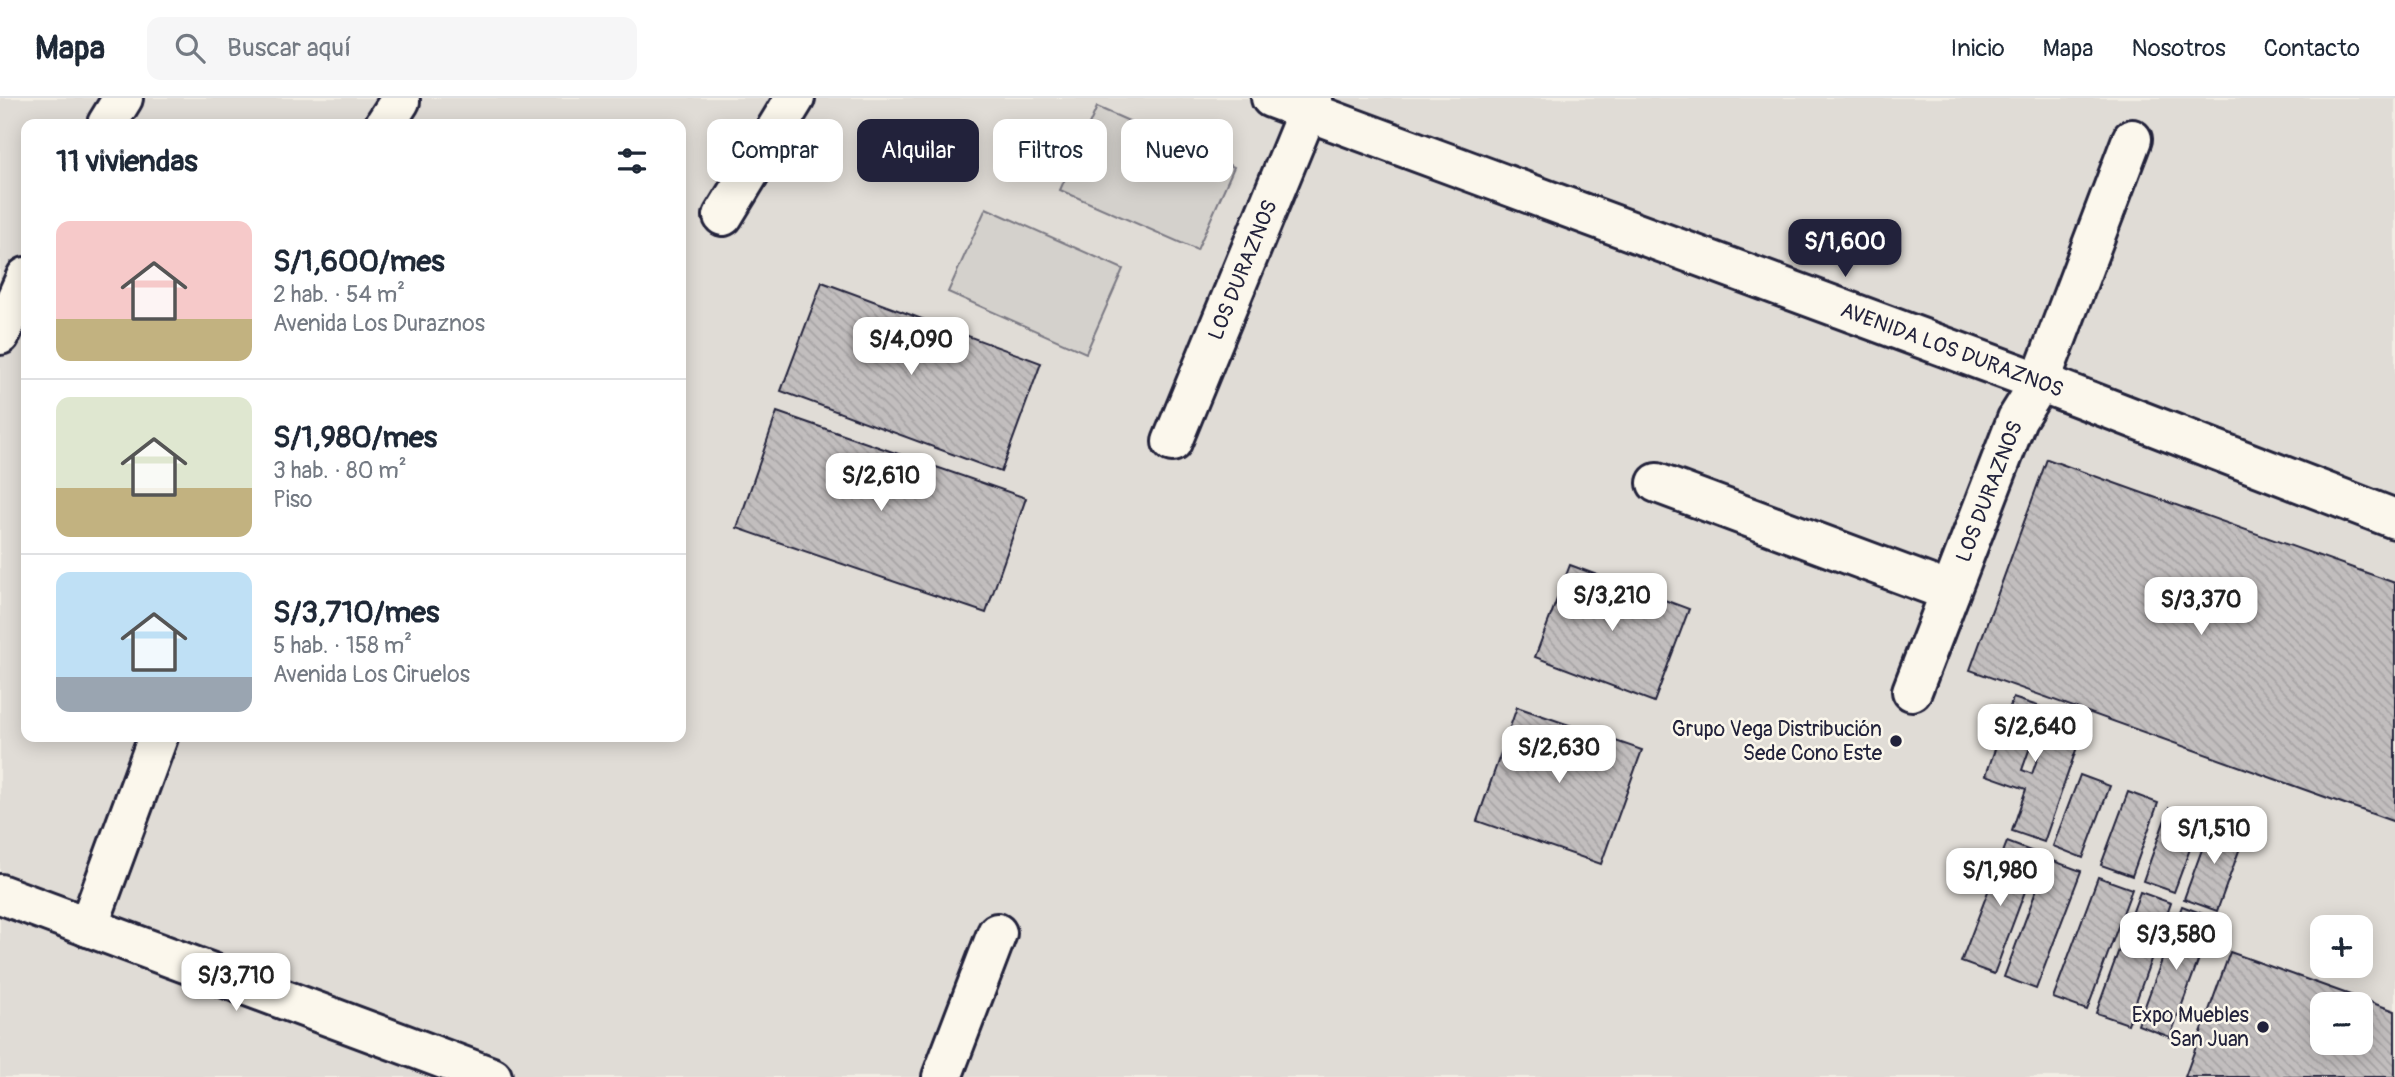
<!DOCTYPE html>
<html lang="es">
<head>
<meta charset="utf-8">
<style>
  :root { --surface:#fff; --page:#f6f6f7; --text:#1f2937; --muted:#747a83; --line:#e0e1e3; --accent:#22223b }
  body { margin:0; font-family:Pangolin,sans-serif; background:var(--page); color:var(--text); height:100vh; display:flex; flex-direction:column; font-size:26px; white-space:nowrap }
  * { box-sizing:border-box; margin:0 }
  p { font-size:23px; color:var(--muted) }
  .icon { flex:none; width:38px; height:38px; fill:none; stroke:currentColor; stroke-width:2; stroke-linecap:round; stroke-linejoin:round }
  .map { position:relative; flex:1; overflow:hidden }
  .details { position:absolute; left:21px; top:21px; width:665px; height:623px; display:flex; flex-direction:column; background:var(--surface); border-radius:14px; box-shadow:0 4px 18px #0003 }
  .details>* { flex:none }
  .banner { position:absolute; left:707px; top:21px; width:665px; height:63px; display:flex; gap:14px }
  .tools { position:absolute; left:2310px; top:817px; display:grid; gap:14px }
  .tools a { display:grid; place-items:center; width:63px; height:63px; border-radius:14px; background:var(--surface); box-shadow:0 4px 18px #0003; font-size:35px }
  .price { position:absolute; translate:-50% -60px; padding:0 16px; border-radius:14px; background:#fff; color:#222; font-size:23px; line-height:46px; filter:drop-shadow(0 2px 4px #0008) }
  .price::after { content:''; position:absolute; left:50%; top:42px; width:21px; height:16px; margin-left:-10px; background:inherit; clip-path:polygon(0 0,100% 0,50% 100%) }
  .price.active { background:var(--accent); color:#fff }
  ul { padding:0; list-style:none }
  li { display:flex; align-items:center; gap:21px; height:175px; padding:0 35px }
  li+li { border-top:2px solid var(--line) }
  li span { display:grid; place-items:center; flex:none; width:196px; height:140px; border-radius:14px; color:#555 }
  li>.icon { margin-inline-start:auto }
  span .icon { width:84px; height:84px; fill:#fffc; stroke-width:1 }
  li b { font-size:30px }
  h2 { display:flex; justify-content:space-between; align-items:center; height:84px; padding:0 35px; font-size:30px }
  .chip { padding:0 24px; border-radius:14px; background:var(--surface); box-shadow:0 4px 18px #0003; font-size:24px; line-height:63px }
  .chip.active { background:var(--accent); color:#fff }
  header { display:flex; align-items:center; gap:42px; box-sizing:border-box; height:98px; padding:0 35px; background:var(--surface); border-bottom:2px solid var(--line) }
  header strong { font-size:33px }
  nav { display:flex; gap:38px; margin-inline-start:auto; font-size:24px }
  .search { width:490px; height:63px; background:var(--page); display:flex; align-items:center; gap:18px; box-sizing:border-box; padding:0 24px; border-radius:14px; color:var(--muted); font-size:26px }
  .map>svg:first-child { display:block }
  .built { fill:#e0dcd6; fill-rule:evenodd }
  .garden { fill:#d4d1cc; stroke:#7b7a84; stroke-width:2 }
  .building { fill:url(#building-back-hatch); stroke:#22223b; stroke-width:2; fill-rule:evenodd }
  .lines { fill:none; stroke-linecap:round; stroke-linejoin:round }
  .minor-casing { stroke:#22223b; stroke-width:44 }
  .minor { stroke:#fbf7ec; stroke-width:38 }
  .poi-dot { fill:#22223b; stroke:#fbf7ec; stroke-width:2.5 }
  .labels { text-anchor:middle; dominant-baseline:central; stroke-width:5; stroke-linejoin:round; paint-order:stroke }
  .street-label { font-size:21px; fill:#22223b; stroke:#fbf7ec }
  .poi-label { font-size:21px; fill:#22223b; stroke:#fbf7ec; text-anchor:end }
</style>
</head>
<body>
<header>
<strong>Mapa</strong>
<div class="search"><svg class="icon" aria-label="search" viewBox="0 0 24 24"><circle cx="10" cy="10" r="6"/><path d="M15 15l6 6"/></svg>Buscar aquí</div>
<nav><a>Inicio</a><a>Mapa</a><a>Nosotros</a><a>Contacto</a></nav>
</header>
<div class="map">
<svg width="2395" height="979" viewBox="0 0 2395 979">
  <defs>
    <pattern id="building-back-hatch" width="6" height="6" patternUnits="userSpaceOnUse" patternTransform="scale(1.75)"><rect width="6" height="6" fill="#c2bebe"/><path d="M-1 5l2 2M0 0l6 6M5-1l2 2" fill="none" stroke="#a6a3a4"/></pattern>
  </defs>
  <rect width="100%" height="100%" fill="#f2eee5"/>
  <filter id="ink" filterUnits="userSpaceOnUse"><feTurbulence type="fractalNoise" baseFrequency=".0143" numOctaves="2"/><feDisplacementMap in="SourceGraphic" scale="14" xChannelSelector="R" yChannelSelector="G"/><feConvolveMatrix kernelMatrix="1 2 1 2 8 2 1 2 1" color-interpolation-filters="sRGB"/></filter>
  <g filter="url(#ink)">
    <path class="built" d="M0 0H2395V979H0ZM26 26H681V639H26ZM2322 830H2361V868H2322ZM2322 906H2361V945H2322Z"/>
    <g class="garden">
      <polygon points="1097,9 1234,69 1197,152 1060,92"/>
      <polygon points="986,110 1123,171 1086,255 948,194"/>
    </g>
    <g class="building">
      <polygon points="822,184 1041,265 1001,374 781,293"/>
      <polygon points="777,314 1026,400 986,515 737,430"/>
      <polygon points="2047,361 2395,485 2395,724 1970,572"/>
      <polygon points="1570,467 1689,511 1654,604 1535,559"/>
      <polygon points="2013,600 2044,610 2022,672 2032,676 2053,615 2085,626 2044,744 2012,733 2026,691 1986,677"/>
      <polygon points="1517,609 1642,652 1601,766 1477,723"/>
      <polygon points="2080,677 2110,688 2083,760 2053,748"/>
      <polygon points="2128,694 2158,705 2132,778 2101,767"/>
      <polygon points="2169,710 2201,721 2174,794 2143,783"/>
      <polygon points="2212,724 2245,736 2217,813 2184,801"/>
      <polygon points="2007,744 2039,756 1994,876 1961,864"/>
      <polygon points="2048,761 2081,773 2036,891 2004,879"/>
      <polygon points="2098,779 2132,791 2087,912 2053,900"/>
      <polygon points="2140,794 2171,805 2128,926 2096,915"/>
      <polygon points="2182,808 2214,820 2170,939 2138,927"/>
      <path d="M2230 854 2395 913V979H2185ZM2322 906H2361V945H2322Z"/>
    </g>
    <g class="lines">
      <defs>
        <g id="minor">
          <path id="s1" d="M1271 0 2040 284 2395 421"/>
          <polyline points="107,26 123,0"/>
          <polyline points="385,26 400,3"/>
          <polyline points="723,118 795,0"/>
          <polyline points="0,237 26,179"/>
          <path id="s2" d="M1172 344 1313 0"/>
          <polyline points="1657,385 1950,494"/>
          <path id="s3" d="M1912 593 2017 321 2040 284 2132 41"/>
          <polyline points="0,796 492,979"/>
          <polyline points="88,829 158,639"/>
          <polyline points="942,979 997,835"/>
        </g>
      </defs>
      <use href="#minor" class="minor-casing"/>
      <use href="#minor" class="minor"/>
    </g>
  </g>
  <g class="poi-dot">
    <circle cx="1896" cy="643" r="7"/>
    <circle cx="2263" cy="929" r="7"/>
  </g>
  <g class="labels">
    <g class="street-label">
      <text stroke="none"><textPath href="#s2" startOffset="186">LOS DURAZNOS</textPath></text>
      <text stroke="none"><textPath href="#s1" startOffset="726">AVENIDA LOS DURAZNOS</textPath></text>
      <text stroke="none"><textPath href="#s3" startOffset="214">LOS DURAZNOS</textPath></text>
    </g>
    <g class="poi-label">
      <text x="1882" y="631">Grupo Vega Distribución<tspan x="1882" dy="24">Sede Cono Este</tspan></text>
      <text x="2249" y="917">Expo Muebles<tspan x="2249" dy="24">San Juan</tspan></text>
    </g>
  </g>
</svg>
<div class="tools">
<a>+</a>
<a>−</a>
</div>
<b class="price active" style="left:1845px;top:181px">S/1,600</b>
<b class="price" style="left:911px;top:279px">S/4,090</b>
<b class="price" style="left:881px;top:415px">S/2,610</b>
<b class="price" style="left:1612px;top:535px">S/3,210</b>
<b class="price" style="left:2201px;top:539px">S/3,370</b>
<b class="price" style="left:2035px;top:666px">S/2,640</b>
<b class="price" style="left:1559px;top:687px">S/2,630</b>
<b class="price" style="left:2214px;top:768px">S/1,510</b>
<b class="price" style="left:2000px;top:810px">S/1,980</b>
<b class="price" style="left:2176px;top:874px">S/3,580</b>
<b class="price" style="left:236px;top:915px">S/3,710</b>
<div class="banner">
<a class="chip">Comprar</a>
<a class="chip active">Alquilar</a>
<a class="chip">Filtros</a>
<a class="chip">Nuevo</a>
</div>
<section class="details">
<h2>11 viviendas<svg class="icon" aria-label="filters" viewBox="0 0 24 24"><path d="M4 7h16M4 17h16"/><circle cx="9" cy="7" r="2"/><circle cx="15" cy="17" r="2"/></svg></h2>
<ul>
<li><span style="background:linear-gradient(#f6c9c9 70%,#c2b280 0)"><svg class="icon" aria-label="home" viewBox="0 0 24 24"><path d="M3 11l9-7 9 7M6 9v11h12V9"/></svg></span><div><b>S/1,600/mes</b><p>2 hab. · 54 m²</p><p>Avenida Los Duraznos</p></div></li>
<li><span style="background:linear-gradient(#dfe7d0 65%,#c2b280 0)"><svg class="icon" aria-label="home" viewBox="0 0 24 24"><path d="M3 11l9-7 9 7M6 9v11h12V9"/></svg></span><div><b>S/1,980/mes</b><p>3 hab. · 80 m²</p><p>Piso</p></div></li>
<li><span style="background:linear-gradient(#bfe0f5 75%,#9aa5b1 0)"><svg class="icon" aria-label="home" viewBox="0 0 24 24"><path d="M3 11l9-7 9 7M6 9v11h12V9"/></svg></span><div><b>S/3,710/mes</b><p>5 hab. · 158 m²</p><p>Avenida Los Ciruelos</p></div></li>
</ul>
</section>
</div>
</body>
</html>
